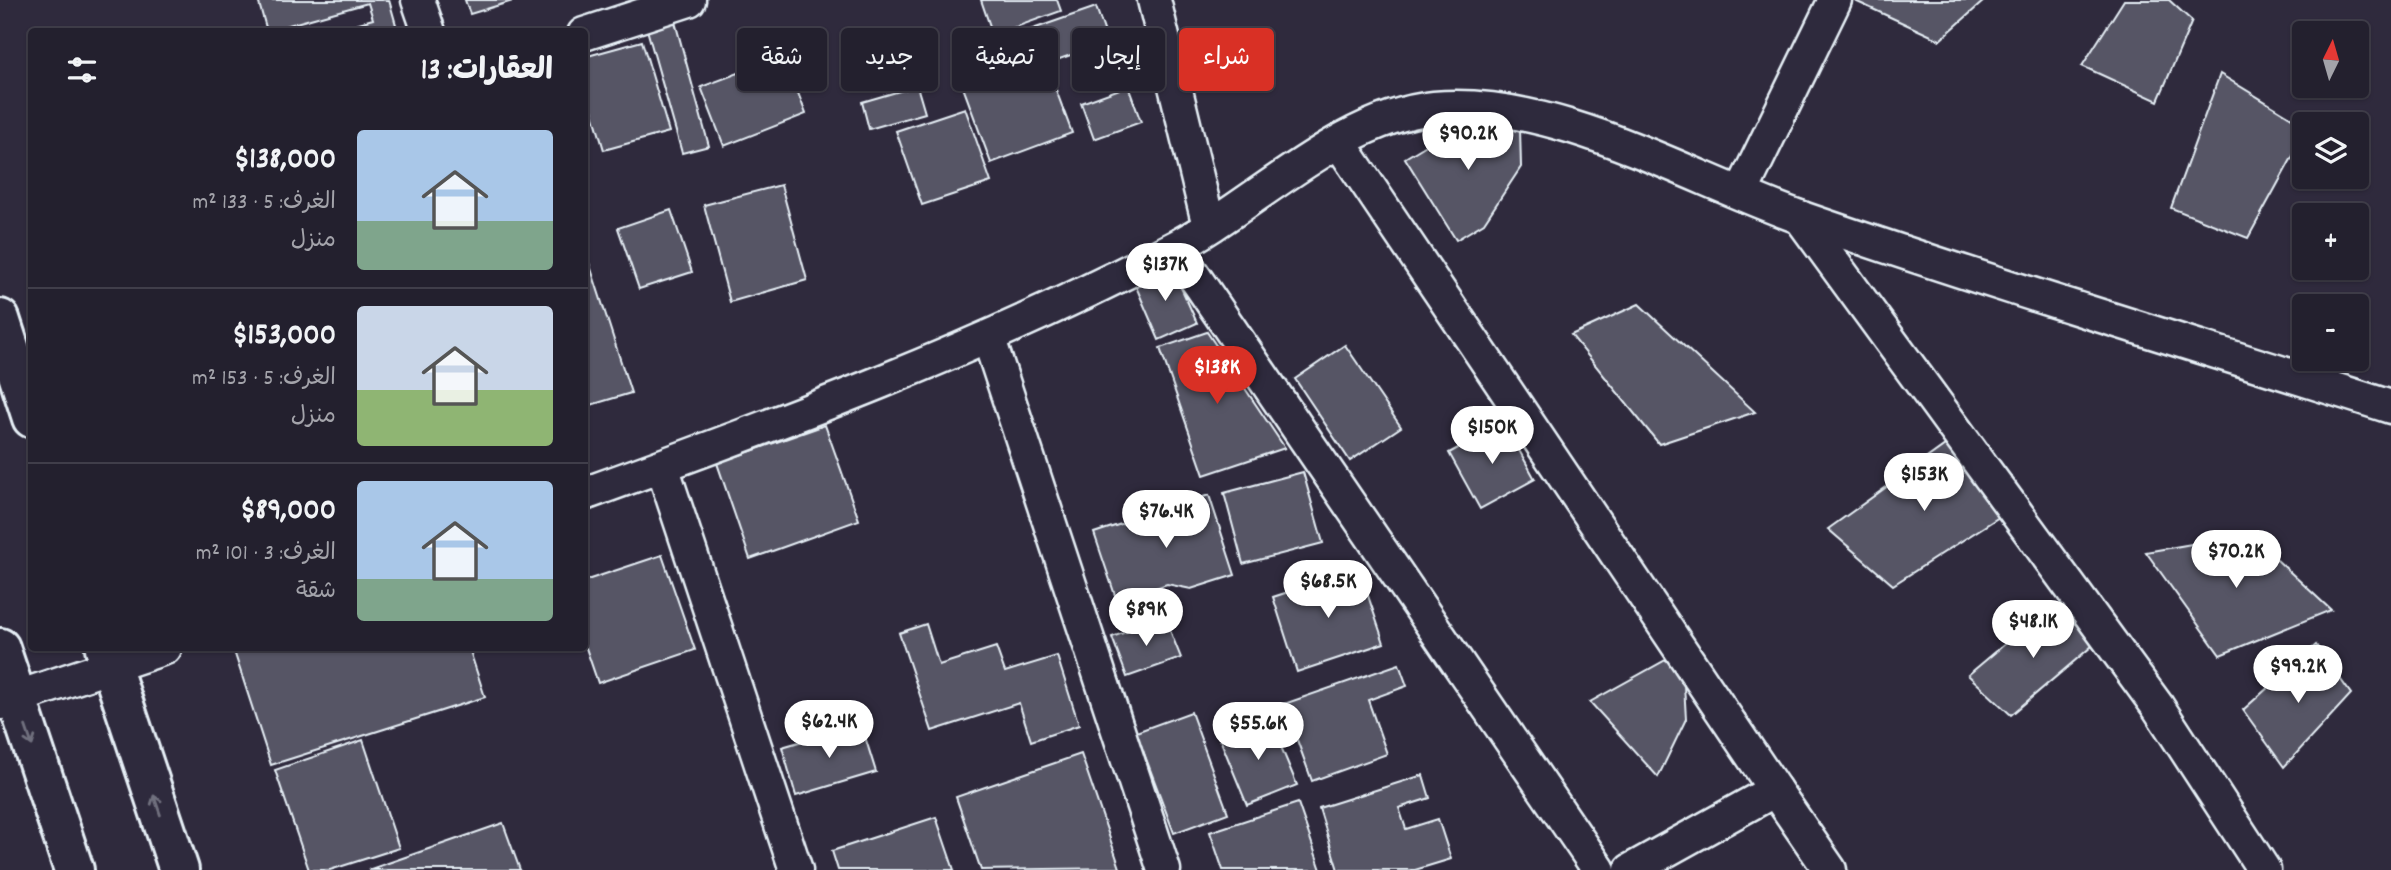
<!DOCTYPE html>
<html lang="ar">
<head>
<meta charset="utf-8">
<style>
  :root { --surface:#23202e; --page:#2b2836; --text:#f1f3f6; --muted:#a3a3aa; --line:#403e4a; --accent:#d93025 }
  body { margin:0; font-family:Dekko,"Playpen Sans Arabic",sans-serif; background:var(--page); color:var(--text); direction:rtl; height:100vh; display:flex; flex-direction:column; font-size:26px; white-space:nowrap }
  * { box-sizing:border-box; margin:0 }
  p { font-size:23px; color:var(--muted) }
  .icon { flex:none; width:38px; height:38px; fill:none; stroke:currentColor; stroke-width:2; stroke-linecap:round; stroke-linejoin:round }
  .map { position:relative; flex:1; overflow:hidden; direction:ltr }
  .side { position:absolute; left:28px; top:28px; width:560px; height:623px; display:flex; flex-direction:column; background:var(--surface); border-radius:7px; box-shadow:0 2px 5px #0004,0 0 0 2px var(--line); direction:rtl }
  .side>* { flex:none }
  .banner { position:absolute; left:609px; top:28px; width:665px; height:63px; direction:rtl; display:flex; gap:14px }
  .needle { width:46px; rotate:5deg }
  .tools { position:absolute; left:2292px; top:21px; display:grid; gap:14px }
  .tools a { display:grid; place-items:center; width:77px; height:77px; border-radius:7px; background:var(--surface); box-shadow:0 2px 5px #0004,0 0 0 2px var(--line); font-size:35px }
  .price { position:absolute; translate:-50% -60px; padding:0 16px; border-radius:24px; background:#fff; color:#222; font-size:23px; line-height:46px; filter:drop-shadow(0 2px 4px #0008) }
  .price::after { content:''; position:absolute; left:50%; top:42px; width:21px; height:16px; margin-left:-10px; background:inherit; clip-path:polygon(0 0,100% 0,50% 100%) }
  .price.active { background:var(--accent); color:#fff }
  ul { padding:0; list-style:none }
  li { display:flex; align-items:center; gap:21px; height:175px; padding:0 35px }
  li+li { border-top:2px solid var(--line) }
  li span { display:grid; place-items:center; flex:none; width:196px; height:140px; border-radius:7px; color:#555 }
  li>.icon { margin-inline-start:auto }
  span .icon { width:84px; height:84px; fill:#fffc; stroke-width:1 }
  li b { font-size:30px }
  h2 { display:flex; justify-content:space-between; align-items:center; height:84px; padding:0 35px; font-size:30px }
  .chip { padding:0 24px; border-radius:7px; background:var(--surface); box-shadow:0 2px 5px #0004,0 0 0 2px var(--line); font-size:24px; line-height:63px }
  .chip.active { background:var(--accent); color:#fff }
  .map>svg:first-child { display:block }
  .building { fill:#575565; stroke:#e8f1f8; stroke-width:2 }
  .lines { fill:none; stroke-linecap:round; stroke-linejoin:round }
  .minor-casing { stroke:#e8f1f8; stroke-width:37 }
  .primary-casing { stroke:#e8f1f8; stroke-width:44 }
  .minor { stroke:#2f2a3d; stroke-width:32 }
  .primary { stroke:#2f2a3d; stroke-width:38 }
  .oneway { stroke:#70707e }
</style>
</head>
<body>
<div class="map">
<svg width="2391" height="870" viewBox="0 0 2391 870">
  <rect width="100%" height="100%" fill="#2f2a3d"/>
  <filter id="ink" filterUnits="userSpaceOnUse"><feTurbulence type="fractalNoise" baseFrequency=".0143" numOctaves="2"/><feDisplacementMap in="SourceGraphic" scale="14" xChannelSelector="R" yChannelSelector="G"/><feConvolveMatrix kernelMatrix="1 2 1 2 8 2 1 2 1" color-interpolation-filters="sRGB"/></filter>
  <g filter="url(#ink)">
    <g class="building">
      <polygon points="258,0 389,0 398,32 327,32 373,19 368,3 267,31"/>
      <polygon points="465,0 516,0 470,14"/>
      <polygon points="981,0 1057,0 1061,11 993,35"/>
      <polygon points="1853,0 1985,0 1940,40"/>
      <polygon points="2124,0 2169,0 2192,21 2158,101 2082,66"/>
      <polygon points="1096,7 1108,42 1014,75 1001,40"/>
      <polygon points="674,18 709,146 682,153 646,26"/>
      <polygon points="642,41 669,132 604,150 584,83 584,57"/>
      <polygon points="999,53 1012,89 1056,90 1072,133 991,163 956,68"/>
      <polygon points="784,56 806,114 724,146 701,87"/>
      <polygon points="2220,74 2305,126 2305,134 2248,238 2171,208"/>
      <polygon points="917,86 925,113 869,129 862,102"/>
      <polygon points="1128,86 1141,122 1094,139 1081,103"/>
      <polygon points="965,108 991,182 922,205 896,131"/>
      <polygon points="1471,118 1520,129 1521,167 1484,223 1456,240 1405,158"/>
      <polygon points="781,185 807,280 730,302 704,205"/>
      <polygon points="671,210 692,272 639,289 618,228"/>
      <polygon points="584,247 631,393 584,407"/>
      <polygon points="1171,265 1197,323 1159,340 1134,282"/>
      <polygon points="1639,304 1755,412 1659,444 1571,335"/>
      <polygon points="1207,332 1285,448 1204,475 1160,348"/>
      <polygon points="1345,345 1401,427 1350,461 1295,379"/>
      <polygon points="1504,423 1535,479 1480,509 1449,453"/>
      <polygon points="825,425 859,520 750,559 717,463"/>
      <polygon points="1959,435 2013,508 1893,585 1828,529"/>
      <polygon points="1303,472 1323,543 1243,564 1224,493"/>
      <polygon points="1209,495 1235,575 1191,589 1167,584 1117,601 1094,533"/>
      <polygon points="2249,534 2331,610 2220,655 2146,552"/>
      <polygon points="662,555 695,650 598,683 584,642 584,581"/>
      <polygon points="1359,569 1384,643 1297,672 1273,597"/>
      <polygon points="2043,612 2105,635 2011,715 1968,675"/>
      <polygon points="1165,618 1181,658 1127,677 1112,637"/>
      <polygon points="926,624 939,665 996,647 1005,672 1057,656 1079,725 1031,741 1019,703 932,731 899,633"/>
      <polygon points="2316,645 2351,694 2284,767 2243,710"/>
      <polygon points="233,648 469,648 485,697 271,765"/>
      <polygon points="1682,651 1686,719 1658,777 1590,702"/>
      <polygon points="1399,664 1407,686 1368,700 1387,754 1312,781 1284,704"/>
      <polygon points="1191,712 1228,813 1174,833 1136,732"/>
      <polygon points="1269,718 1297,785 1247,805 1220,739"/>
      <polygon points="861,724 876,772 796,796 782,747"/>
      <polygon points="363,740 399,848 330,870 309,870 275,770"/>
      <polygon points="1081,754 1120,868 981,870 956,797"/>
      <polygon points="1423,775 1430,798 1399,808 1406,829 1438,819 1451,859 1415,870 1338,870 1319,808"/>
      <polygon points="1298,803 1321,870 1223,870 1210,832"/>
      <polygon points="936,817 954,870 838,870 832,851"/>
      <polygon points="503,823 520,870 368,870"/>
    </g>
    <g class="lines">
      <defs>
        <g id="minor">
          <polyline points="418,0 429,32"/>
          <polyline points="1154,0 1209,226"/>
          <polyline points="584,34 689,0"/>
          <polyline points="1339,142 1775,790 1631,870"/>
          <polyline points="1741,193 1835,0"/>
          <polyline points="1800,217 2158,707 2264,870"/>
          <polyline points="1175,248 1599,870"/>
          <polyline points="989,339 1164,870"/>
          <polyline points="662,466 796,870"/>
          <path d="M584 494C783 422 982 348 1170 250 1252 208 1341 117 1434 108 1556 97 1692 180 1805 219 1999 286 2196 345 2391 407"/>
          <polyline points="0,703 165,648"/>
          <polyline points="1775,790 1830,870"/>
        </g>
        <g id="primary">
          <polyline points="0,319 32,418"/>
          <polyline points="0,648 74,870"/>
          <polyline points="105,648 179,870"/>
        </g>
      </defs>
      <use href="#minor" class="minor-casing"/>
      <use href="#primary" class="primary-casing"/>
      <use href="#minor" class="minor"/>
      <use href="#primary" class="primary"/>
    </g>
    <defs><path id="oneway-shaft" d="M-6 0H5M1.5-3L5.5 0L1.5 3" fill="none" stroke-width="1.6" stroke-linecap="round" stroke-linejoin="round" transform="scale(1.75)"/></defs>
    <g class="oneway">
      <use href="#oneway-shaft" transform="translate(29 736) rotate(71)"/>
      <use href="#oneway-shaft" transform="translate(157 805) rotate(-109)"/>
    </g>
  </g>
</svg>
<div class="tools">
<a><svg class="needle" viewBox="-14 -14 28 28"><path d="M0-13l5 13h-10z" fill="#e53935"/><path d="M0 13l5-13h-10z" fill="#a3a3aa"/></svg></a>
<a><svg class="icon" aria-label="layers" viewBox="0 0 24 24"><path d="M12 4l9 5-9 5-9-5zM3 14l9 5 9-5"/></svg></a>
<a>+</a>
<a>−</a>
</div>
<b class="price" style="left:1468px;top:172px">$90.2K</b>
<b class="price" style="left:1165px;top:303px">$137K</b>
<b class="price active" style="left:1217px;top:406px">$138K</b>
<b class="price" style="left:1492px;top:466px">$150K</b>
<b class="price" style="left:1924px;top:513px">$153K</b>
<b class="price" style="left:1166px;top:550px">$76.4K</b>
<b class="price" style="left:2236px;top:590px">$70.2K</b>
<b class="price" style="left:1328px;top:620px">$68.5K</b>
<b class="price" style="left:1146px;top:648px">$89K</b>
<b class="price" style="left:2033px;top:660px">$48.1K</b>
<b class="price" style="left:2298px;top:705px">$99.2K</b>
<b class="price" style="left:829px;top:760px">$62.4K</b>
<b class="price" style="left:1258px;top:762px">$55.6K</b>
<div class="banner">
<a class="chip active">شراء</a>
<a class="chip">إيجار</a>
<a class="chip">تصفية</a>
<a class="chip">جديد</a>
<a class="chip">شقة</a>
</div>
<section class="side">
<h2>العقارات: 13<svg class="icon" aria-label="filters" viewBox="0 0 24 24"><path d="M4 7h16M4 17h16"/><circle cx="9" cy="7" r="2"/><circle cx="15" cy="17" r="2"/></svg></h2>
<ul>
<li><span style="background:linear-gradient(#a9c7e8 65%,#7fa58c 0)"><svg class="icon" aria-label="home" viewBox="0 0 24 24"><path d="M3 11l9-7 9 7M6 9v11h12V9"/></svg></span><div><b>$138,000</b><p>الغرف: 5 · 133 m²</p><p>منزل</p></div></li>
<li><span style="background:linear-gradient(#c9d6e8 60%,#8fb573 0)"><svg class="icon" aria-label="home" viewBox="0 0 24 24"><path d="M3 11l9-7 9 7M6 9v11h12V9"/></svg></span><div><b>$153,000</b><p>الغرف: 5 · 153 m²</p><p>منزل</p></div></li>
<li><span style="background:linear-gradient(#a9c7e8 70%,#7fa58c 0)"><svg class="icon" aria-label="home" viewBox="0 0 24 24"><path d="M3 11l9-7 9 7M6 9v11h12V9"/></svg></span><div><b>$89,000</b><p>الغرف: 3 · 101 m²</p><p>شقة</p></div></li>
</ul>
</section>
</div>
</body>
</html>
